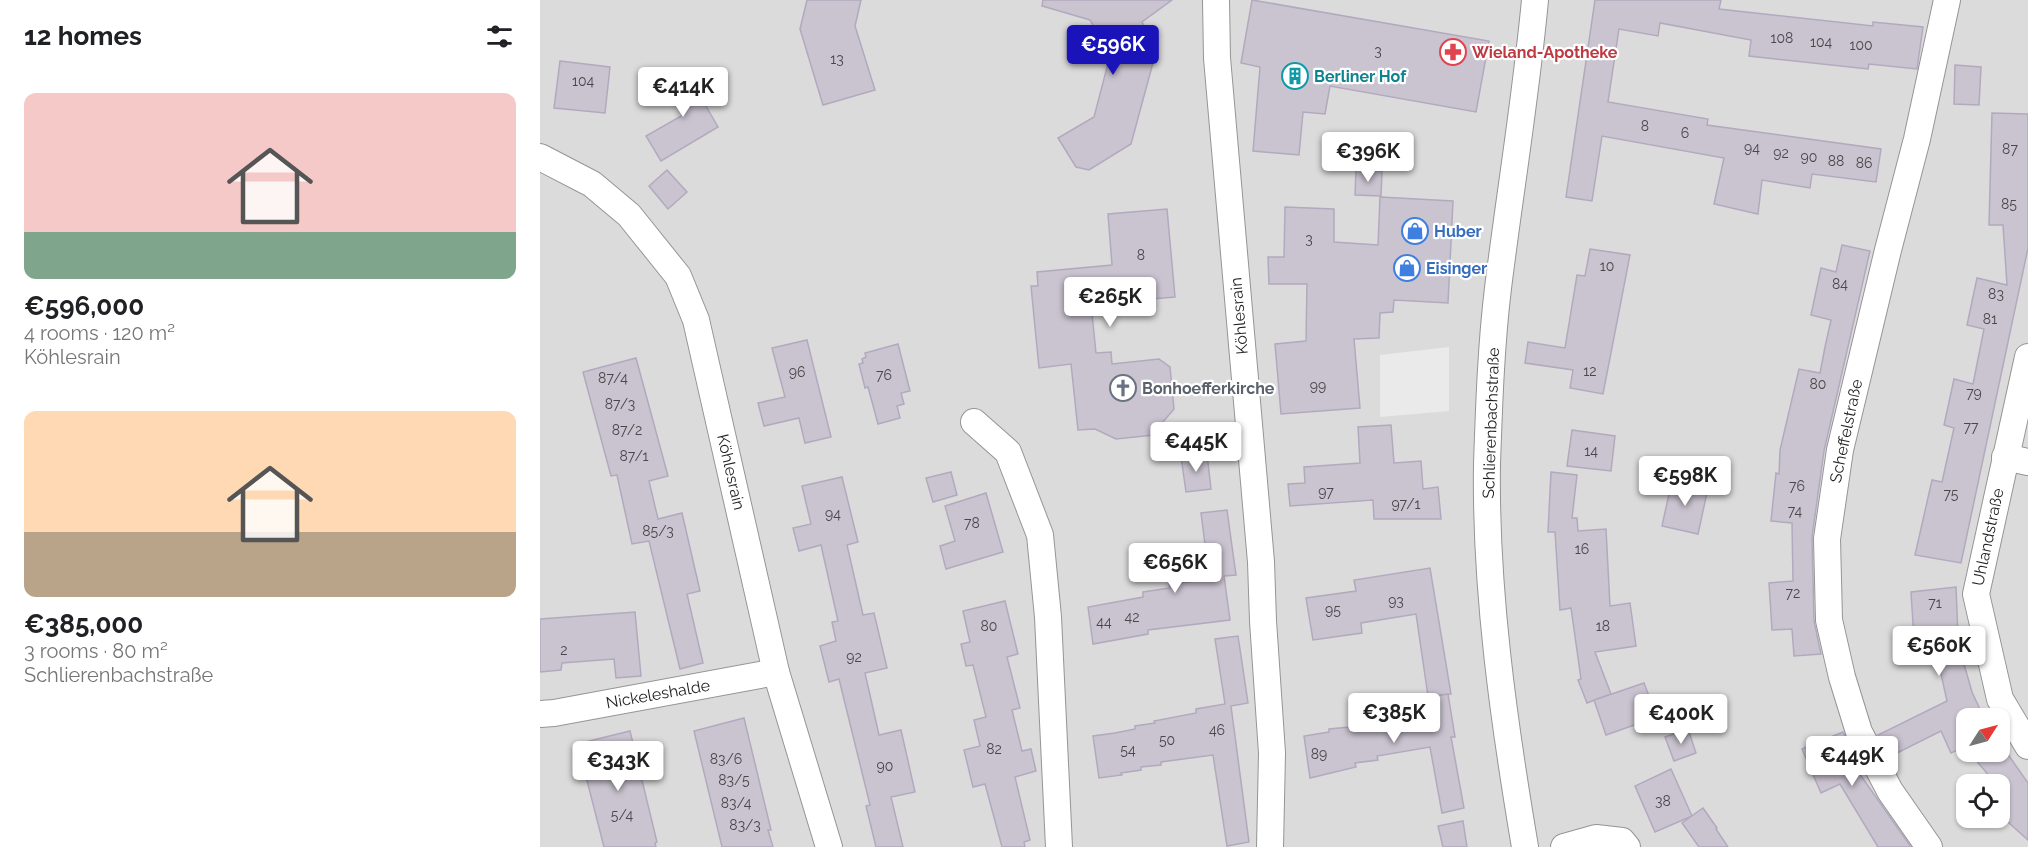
<!DOCTYPE html>
<html lang="en">
<head>
<meta charset="utf-8">
<style>
  :root { --surface:#fff; --page:#f6f6f6; --text:#202124; --muted:#757577; --accent:#1a13b9 }
  body { margin:0; font-family:Raleway,sans-serif; background:var(--page); color:var(--text); height:100vh; display:flex; flex-direction:column; font-size:22px; white-space:nowrap }
  * { box-sizing:border-box; margin:0 }
  p { font-size:20px; color:var(--muted) }
  .icon { flex:none; width:33px; height:33px; fill:none; stroke:currentColor; stroke-width:2; stroke-linecap:round; stroke-linejoin:round }
  .map { position:relative; flex:1; overflow:hidden }
  .details { display:flex; flex-direction:column; background:var(--surface); width:540px }
  .details>* { flex:none }
  .needle { width:39px; rotate:54deg }
  .controls { position:absolute; left:1416px; top:708px; display:grid; gap:12px }
  .controls a { display:grid; place-items:center; width:54px; height:54px; border-radius:12px; background:var(--surface); box-shadow:0 2px 4px #0004; font-size:30px }
  .price { position:absolute; translate:-50% -51px; padding:0 14px; border-radius:6px; background:#fff; color:#222; font-size:20px; line-height:39px; filter:drop-shadow(0 2px 3px #0008) }
  .price::after { content:''; position:absolute; left:50%; top:36px; width:18px; height:14px; margin-left:-9px; background:inherit; clip-path:polygon(0 0,100% 0,50% 100%) }
  .price.on { background:var(--accent); color:#fff }
  ul { padding:0; list-style:none }
  li { display:grid; align-content:center; gap:12px; height:318px; padding:0 24px }
  li span { display:grid; place-items:center; height:186px; border-radius:12px; color:#555 }
  li>.icon { margin-inline-start:auto }
  span .icon { width:108px; height:108px; fill:#fffc; stroke-width:1 }
  li b { font-size:26px }
  h2 { display:flex; justify-content:space-between; align-items:center; height:72px; padding:0 24px; font-size:26px }
  main { display:flex; flex:1; min-height:0 }
  .map>svg:first-child { display:block }
  .residential { fill:#dbdbdc; fill-rule:evenodd }
  .parking { fill:#eaeaea }
  .building { fill:#cac3d0; stroke:#b3a9be; stroke-width:1.5 }
  .lines { fill:none; stroke-linecap:round; stroke-linejoin:round }
  .street-casing { stroke:#959595; stroke-width:28 }
  .street { stroke:#fff; stroke-width:26 }
  .labels { text-anchor:middle; dominant-baseline:central; stroke-width:4.5; stroke-linejoin:round; paint-order:stroke }
  .number-label { font-size:14px; fill:#49474a }
  .health-label { font-size:16px; font-weight:bold; fill:#be3a42; stroke:#fff; text-anchor:start }
  .culture-label { font-size:16px; font-weight:bold; fill:#0d838f; stroke:#fff; text-anchor:start }
  .shop-label { font-size:16px; font-weight:bold; fill:#366cbe; stroke:#fff; text-anchor:start }
  .street-label { font-size:16px; fill:#1e1e1e; stroke:#fff }
  .worship-label { font-size:16px; font-weight:bold; fill:#5b616d; stroke:#fff; text-anchor:start }
</style>
</head>
<body>
<main>
<section class="details">
<h2>12 homes<svg class="icon" aria-label="filters" viewBox="0 0 24 24"><path d="M4 7h16M4 17h16"/><circle cx="9" cy="7" r="2"/><circle cx="15" cy="17" r="2"/></svg></h2>
<ul>
<li><span style="background:linear-gradient(#f6c9c9 75%,#7fa58c 0)"><svg class="icon" aria-label="home" viewBox="0 0 24 24"><path d="M3 11l9-7 9 7M6 9v11h12V9"/></svg></span><div><b>€596,000</b><p>4 rooms · 120 m²</p><p>Köhlesrain</p></div></li>
<li><span style="background:linear-gradient(#ffd9b3 65%,#b9a48a 0)"><svg class="icon" aria-label="home" viewBox="0 0 24 24"><path d="M3 11l9-7 9 7M6 9v11h12V9"/></svg></span><div><b>€385,000</b><p>3 rooms · 80 m²</p><p>Schlierenbachstraße</p></div></li>
</ul>
</section>
<div class="map">
<svg width="1488" height="847" viewBox="0 0 1488 847">
  <rect width="100%" height="100%" fill="#ebe5ee"/>
  <path class="residential" d="M0 0H1488V847H0ZM1426 718H1460V752H1426ZM1426 784H1460V818H1426Z"/>
  <polygon class="parking" points="909,347 909,411 840,417 840,355"/>
  <g class="building">
    <polygon points="267,0 321,0 315,26 335,90 283,105 260,29"/>
    <polygon points="503,0 632,0 602,22 617,48 591,144 549,170 536,167 518,138 554,117 570,56 550,20 502,6"/>
    <polygon points="712,0 949,41 936,112 790,86 785,114 763,112 759,155 713,151 720,67 701,63"/>
    <polygon points="1055,0 1181,0 1179,9 1333,26 1333,22 1383,27 1377,69 1329,64 1328,69 1209,56 1211,40 1120,23 1118,36 1079,29 1068,102 1168,119 1167,125 1341,149 1336,182 1272,174 1270,188 1222,180 1218,214 1174,204 1184,158 1062,136 1052,201 1026,197"/>
    <polygon points="20,61 70,67 65,113 14,108"/>
    <polygon points="1415,65 1441,67 1439,105 1414,104"/>
    <polygon points="144,68 178,127 121,161 106,136 143,115 123,80"/>
    <polygon points="1452,113 1488,114 1488,248 1421,563 1375,555 1392,480 1402,482 1414,428 1404,425 1414,379 1433,384 1444,329 1427,325 1437,278 1467,285 1463,225 1449,225"/>
    <polygon points="127,170 147,192 128,209 109,186"/>
    <polygon points="816,170 842,171 841,196 815,195"/>
    <polygon points="840,197 913,201 908,303 854,300 853,312 840,313 839,338 814,339 820,408 741,414 735,344 766,341 767,284 729,284 728,257 744,257 745,207 794,209 794,242 838,245"/>
    <polygon points="627,209 635,297 551,304 556,353 571,352 572,364 619,359 630,367 634,409 622,423 623,434 576,439 555,429 538,430 531,364 499,368 491,286 498,286 497,272 572,265 568,214"/>
    <polygon points="1302,245 1330,251 1284,451 1272,537 1274,621 1281,654 1254,656 1252,629 1232,630 1229,583 1253,581 1252,523 1231,521 1236,473 1239,474 1240,450 1259,369 1280,373 1285,347 1291,320 1271,315 1281,268 1296,272"/>
    <polygon points="1050,249 1090,255 1063,394 1030,388 1033,370 985,363 988,342 1025,348 1037,275 1045,276"/>
    <polygon points="267,340 291,437 265,443 259,418 224,426 218,403 245,397 232,348"/>
    <polygon points="358,344 370,391 361,393 364,404 357,406 360,418 338,424 328,387 325,388 319,364 323,363 322,359 326,357 325,353"/>
    <polygon points="96,358 128,476 109,481 118,519 142,513 160,591 147,594 163,663 140,669 109,541 92,544 77,475 71,476 43,372"/>
    <polygon points="851,425 854,463 881,461 883,489 898,487 901,519 834,519 833,500 750,506 748,484 765,483 764,467 820,463 818,427"/>
    <polygon points="1032,430 1075,436 1071,471 1027,466"/>
    <polygon points="667,454 671,489 646,492 641,457"/>
    <polygon points="411,472 417,495 393,502 386,478"/>
    <polygon points="1011,472 1037,475 1032,518 1037,518 1038,531 1066,529 1070,606 1090,603 1096,646 1055,652 1071,694 1047,703 1038,680 1041,679 1031,608 1020,610 1015,532 1008,532"/>
    <polygon points="302,477 318,542 307,545 323,615 334,613 347,668 325,673 339,735 361,730 375,792 351,797 363,847 336,847 326,806 330,805 299,679 289,682 280,646 296,641 292,622 298,621 281,545 259,551 253,528 271,524 262,486"/>
    <polygon points="1132,480 1168,488 1158,534 1122,526"/>
    <polygon points="446,493 463,552 406,569 400,546 415,541 405,506"/>
    <polygon points="687,510 696,575 684,576 690,620 608,630 608,634 553,644 548,607 603,597 603,592 630,588 629,584 657,581 656,578 669,576 661,513"/>
    <polygon points="890,568 911,694 888,696 876,614 821,623 822,633 773,640 766,598 816,591 814,580"/>
    <polygon points="1416,587 1418,636 1424,664 1432,692 1444,718 1426,718 1426,748 1425,747 1411,753 1401,731 1349,757 1338,735 1407,701 1393,638 1374,640 1371,592"/>
    <polygon points="465,601 478,654 467,657 480,708 472,710 482,751 491,749 496,771 475,777 490,840 484,842 485,847 462,847 445,784 433,787 424,750 440,746 434,720 446,717 433,665 426,666 421,644 430,642 423,611"/>
    <polygon points="95,612 101,676 76,678 74,659 22,663 21,670 0,672 0,619"/>
    <polygon points="698,636 708,703 691,706 709,842 687,846 673,755 621,762 621,765 601,767 601,770 581,773 582,775 559,778 553,736 575,733 595,729 595,726 615,723 614,721 656,713 656,709 685,704 675,639"/>
    <polygon points="1104,683 1117,717 1066,735 1054,700"/>
    <polygon points="908,694 915,737 911,737 924,808 902,813 890,747 837,756 838,760 815,763 816,767 770,778 764,736 789,732 789,729 810,727 809,723 853,713 852,709 873,706 872,700"/>
    <polygon points="204,718 231,830 228,830 233,847 182,847 154,731"/>
    <polygon points="1148,729 1156,753 1134,761 1125,737"/>
    <polygon points="90,731 117,842 115,843 116,847 64,847 43,765 47,764 41,743"/>
    <polygon points="1303,732 1323,771 1319,773 1371,847 1338,847 1300,784 1281,793 1262,749"/>
    <polygon points="1460,743 1488,783 1488,840 1460,815 1460,784 1456,784 1429,752 1460,752"/>
    <polygon points="1131,769 1152,816 1115,832 1095,786"/>
    <polygon points="1163,808 1177,828 1176,829 1188,847 1159,847 1142,823"/>
    <polygon points="923,821 927,847 903,847 898,826"/>
  </g>
  <g class="lines">
    <defs>
      <g id="street">
        <polyline points="676,0 677,58 721,562 723,621 732,753 730,847"/>
        <polyline points="0,157 52,184 89,215 138,276 156,320 236,672 289,847"/>
        <polyline points="1488,357 1436,594 1460,699 1488,746"/>
        <polyline points="434,422 468,452 500,535 508,617 519,847"/>
        <polyline points="1465,457 1488,462"/>
        <polyline points="0,714 14,713 236,672"/>
        <path d="M985 847C964 723 945 590 947 464 949 406 951 346 958 288 970 192 986 96 995 0"/>
        <polyline points="1024,847 1056,838 1082,841 1087,847"/>
        <polyline points="1389,847 1350,791 1319,732 1302,677 1289,620 1287,539 1300,450 1348,250 1377,139 1407,0"/>
      </g>
    </defs>
    <use href="#street" class="street-casing"/>
    <use href="#street" class="street"/>
  </g>
  <defs>
    <symbol id="pharmacy-ring" viewBox="-11 -11 22 22"><circle r="9.5" fill="#fff" stroke="#e0444e" stroke-width="1.5"/><path d="M-2-6h4v4h4v4h-4v4h-4v-4h-4v-4h4Z" fill="#e0444e"/></symbol>
    <symbol id="building-ring" viewBox="-11 -11 22 22"><circle r="9.5" fill="#fff" stroke="#0f9aa8" stroke-width="1.5"/><path d="M-4-6H4V6H1V3H-1V6H-4ZM-2.5-4.3h1.7v1.8h-1.7ZM.8-4.3h1.7v1.8H.8ZM-2.5-1h1.7V.8h-1.7ZM.8-1h1.7V.8H.8Z" fill="#0f9aa8"/></symbol>
    <symbol id="shop-ring" viewBox="-11 -11 22 22"><circle r="9.5" fill="#fff" stroke="#3f7fe0" stroke-width="1.5"/><path d="M-5-2.5h2.3a2.7 3.5 0 0 1 5.4 0H5L5.5 6h-11ZM-1.5-2.5h3a1.5 2.3 0 0 0-3 0Z" fill="#3f7fe0"/></symbol>
    <symbol id="church-ring" viewBox="-11 -11 22 22"><circle r="9.5" fill="#fff" stroke="#6b7280" stroke-width="1.5"/><path d="M-1.2-6h2.4v3.5h3.3v2.4h-3.3V6h-2.4V-.1h-3.3v-2.4h3.3Z" fill="#6b7280"/></symbol>
  </defs>
  <g fill-rule="evenodd">
    <use href="#pharmacy-ring" x="898" y="37" width="30" height="30"/>
    <use href="#building-ring" x="740" y="61" width="30" height="30"/>
    <use href="#shop-ring" x="860" y="216" width="30" height="30"/>
    <use href="#shop-ring" x="852" y="253" width="30" height="30"/>
    <use href="#church-ring" x="568" y="373" width="30" height="30"/>
  </g>
  <g class="labels">
    <g class="number-label">
      <text x="1242" y="38">108</text>
      <text x="1281" y="42">104</text>
      <text x="1321" y="45">100</text>
      <text x="838" y="51">3</text>
      <text x="297" y="59">13</text>
      <text x="43" y="81">104</text>
      <text x="1105" y="126">8</text>
      <text x="1145" y="133">6</text>
      <text x="1212" y="148">94</text>
      <text x="1470" y="149">87</text>
      <text x="1241" y="153">92</text>
      <text x="1269" y="157">90</text>
      <text x="1296" y="161">88</text>
      <text x="1324" y="163">86</text>
      <text x="1469" y="204">85</text>
      <text x="769" y="239">3</text>
      <text x="601" y="255">8</text>
      <text x="1067" y="266">10</text>
      <text x="1300" y="284">84</text>
      <text x="1456" y="294">83</text>
      <text x="1450" y="319">81</text>
      <text x="1050" y="371">12</text>
      <text x="257" y="372">96</text>
      <text x="344" y="375">76</text>
      <text x="73" y="378">87/4</text>
      <text x="1278" y="384">80</text>
      <text x="778" y="386">99</text>
      <text x="1434" y="393">79</text>
      <text x="80" y="404">87/3</text>
      <text x="1431" y="427">77</text>
      <text x="87" y="430">87/2</text>
      <text x="1051" y="451">14</text>
      <text x="94" y="456">87/1</text>
      <text x="1257" y="486">76</text>
      <text x="786" y="492">97</text>
      <text x="1411" y="494">75</text>
      <text x="866" y="504">97/1</text>
      <text x="1255" y="511">74</text>
      <text x="293" y="514">94</text>
      <text x="432" y="523">78</text>
      <text x="118" y="531">85/3</text>
      <text x="1042" y="549">16</text>
      <text x="1253" y="593">72</text>
      <text x="856" y="601">93</text>
      <text x="1395" y="603">71</text>
      <text x="793" y="610">95</text>
      <text x="592" y="617">42</text>
      <text x="564" y="622">44</text>
      <text x="449" y="626">80</text>
      <text x="1063" y="626">18</text>
      <text x="24" y="650">2</text>
      <text x="314" y="657">92</text>
      <text x="677" y="730">46</text>
      <text x="627" y="740">50</text>
      <text x="454" y="749">82</text>
      <text x="588" y="750">54</text>
      <text x="779" y="754">89</text>
      <text x="186" y="759">83/6</text>
      <text x="345" y="766">90</text>
      <text x="194" y="780">83/5</text>
      <text x="1123" y="801">38</text>
      <text x="196" y="803">83/4</text>
      <text x="82" y="815">5/4</text>
      <text x="205" y="825">83/3</text>
    </g>
    <g class="health-label">
      <text x="932" y="52">Wieland-Apotheke</text>
    </g>
    <g class="culture-label">
      <text x="774" y="76">Berliner Hof</text>
    </g>
    <g class="shop-label">
      <text x="894" y="231">Huber</text>
      <text x="886" y="268">Eisinger</text>
    </g>
    <g class="street-label">
      <text transform="translate(699 316) rotate(-95)">Köhlesrain</text>
      <text transform="translate(951 423) rotate(-88)">Schlierenbachstraße</text>
      <text transform="translate(1306 431) rotate(-78)">Scheffelstraße</text>
      <text transform="translate(191 472) rotate(77)">Köhlesrain</text>
      <text transform="translate(1448 537) rotate(-78)">Uhlandstraße</text>
      <text transform="translate(118 694) rotate(-10)">Nickeleshalde</text>
    </g>
    <g class="worship-label">
      <text x="602" y="388">Bonhoefferkirche</text>
    </g>
  </g>
</svg>
<div class="controls">
<a><svg class="needle" viewBox="-14 -14 28 28"><path d="M0-13l5 13h-10z" fill="#e53935"/><path d="M0 13l5-13h-10z" fill="#757577"/></svg></a>
<a><svg class="icon" aria-label="locate" viewBox="0 0 24 24"><circle cx="12" cy="12" r="6"/><path d="M12 2v4M12 18v4M2 12h4M18 12h4"/></svg></a>
</div>
<b class="price on" style="left:573px;top:76px">€596K</b>
<b class="price" style="left:143px;top:118px">€414K</b>
<b class="price" style="left:828px;top:183px">€396K</b>
<b class="price" style="left:570px;top:328px">€265K</b>
<b class="price" style="left:656px;top:473px">€445K</b>
<b class="price" style="left:1145px;top:507px">€598K</b>
<b class="price" style="left:635px;top:594px">€656K</b>
<b class="price" style="left:1399px;top:677px">€560K</b>
<b class="price" style="left:854px;top:744px">€385K</b>
<b class="price" style="left:1141px;top:745px">€400K</b>
<b class="price" style="left:1312px;top:787px">€449K</b>
<b class="price" style="left:78px;top:792px">€343K</b>
</div>
</main>
</body>
</html>
